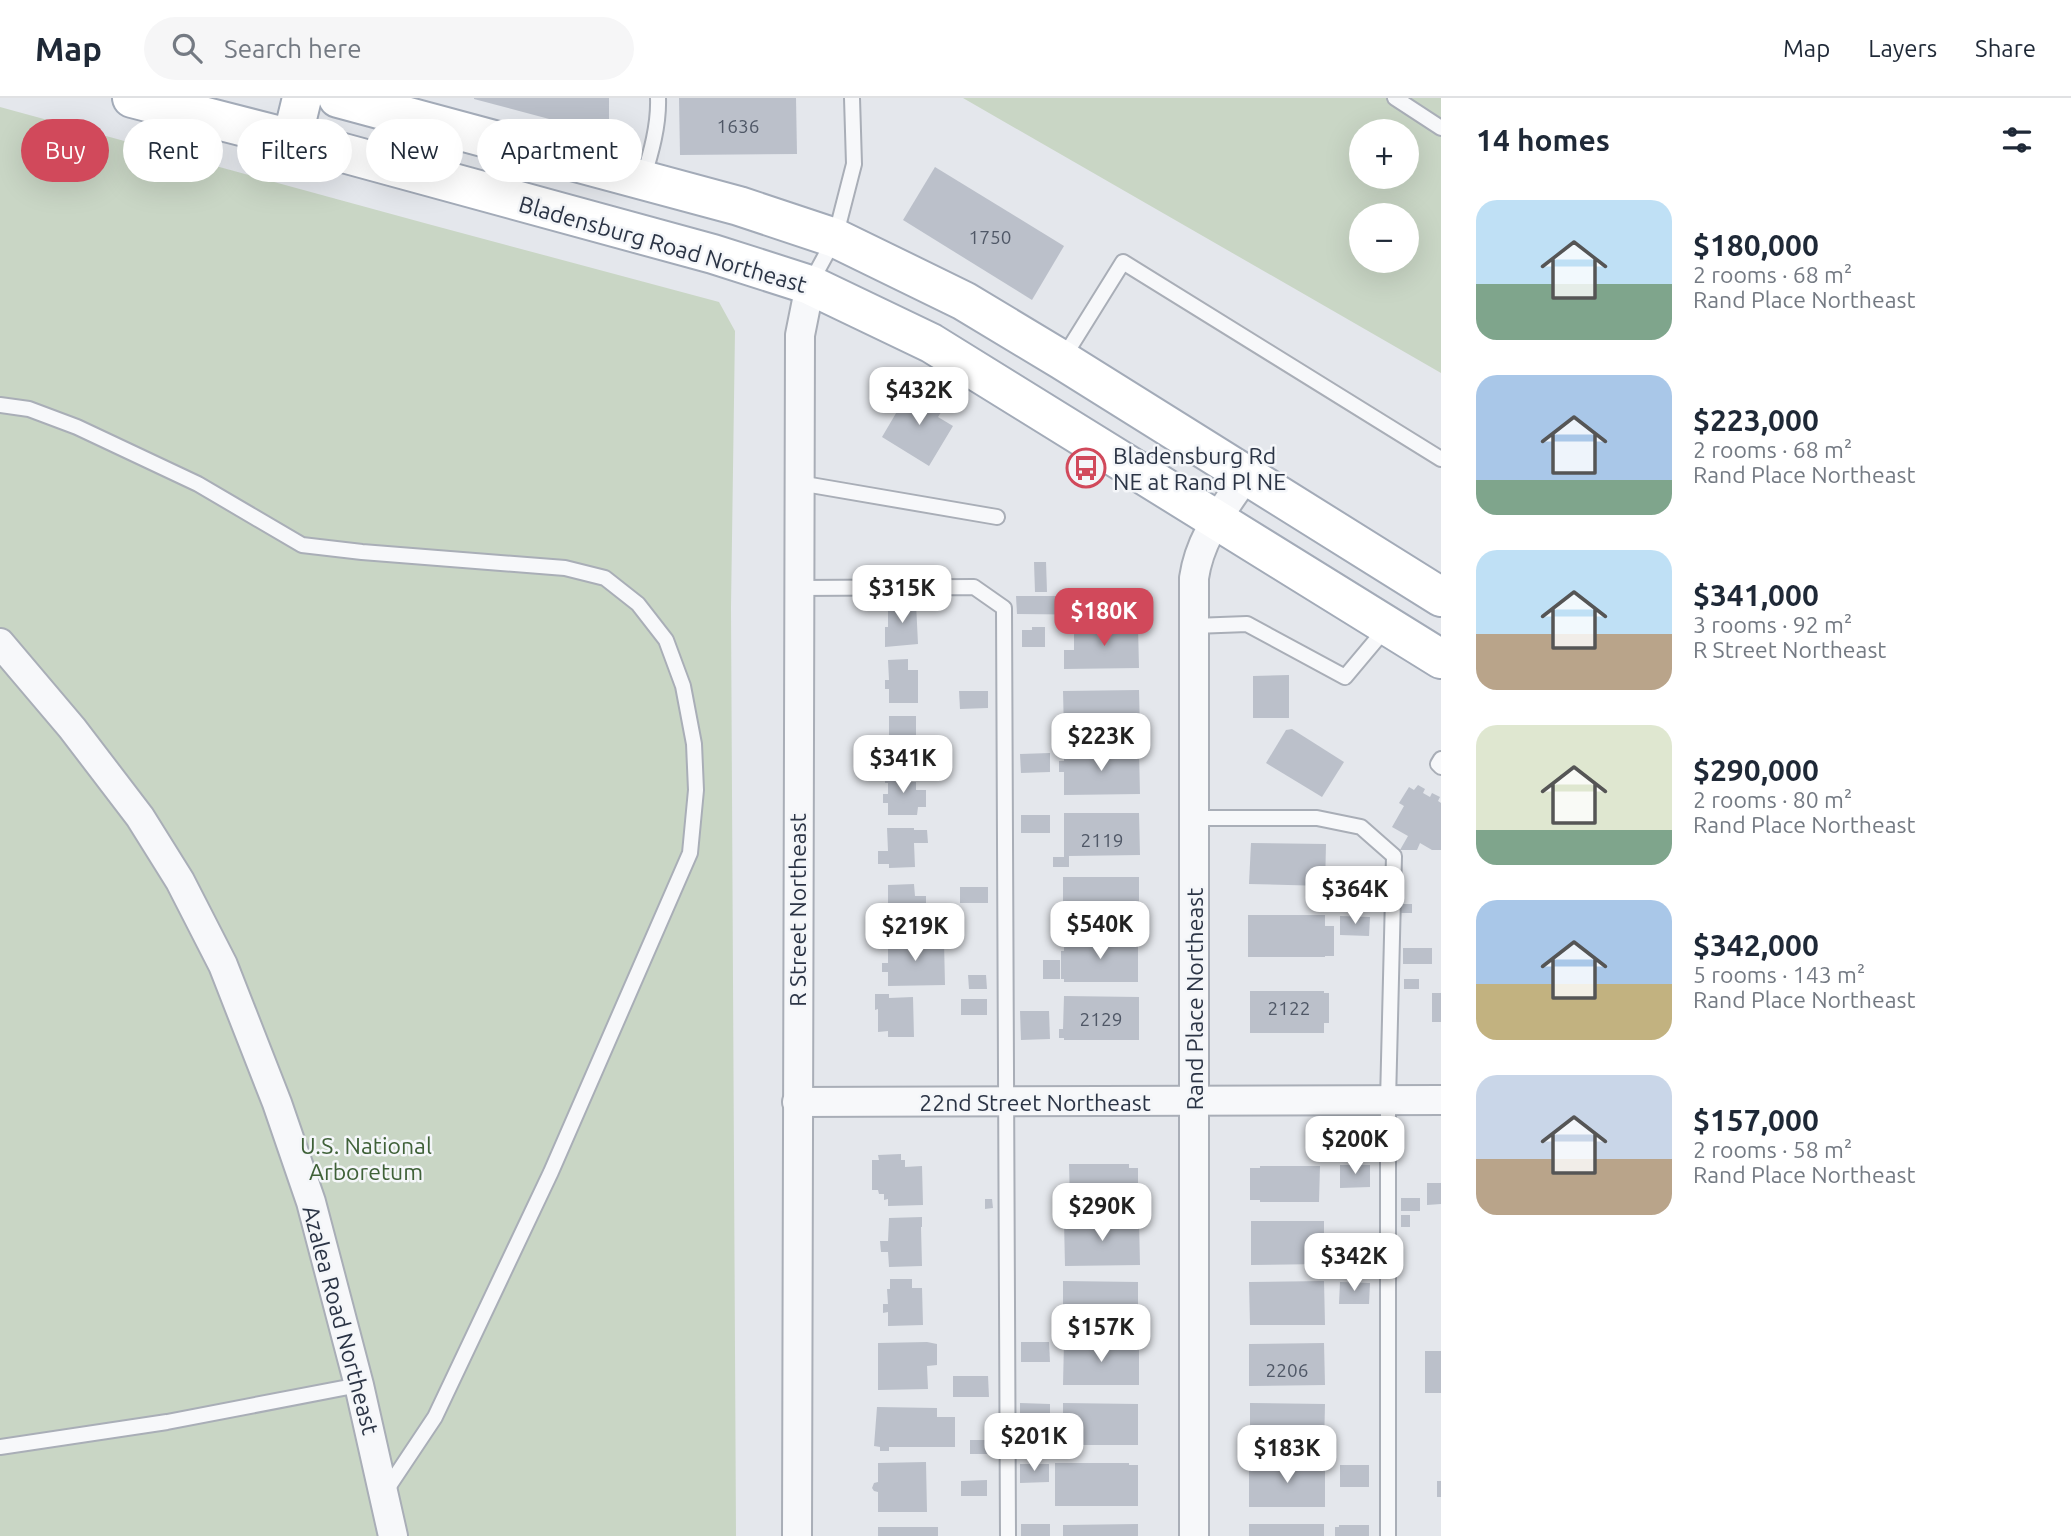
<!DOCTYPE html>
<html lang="en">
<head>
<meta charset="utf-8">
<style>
  :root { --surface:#fff; --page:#f6f6f7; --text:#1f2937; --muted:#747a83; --line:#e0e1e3; --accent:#d1495b }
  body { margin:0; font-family:Ubuntu,sans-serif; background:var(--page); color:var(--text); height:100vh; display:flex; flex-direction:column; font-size:26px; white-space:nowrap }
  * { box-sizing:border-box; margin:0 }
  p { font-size:23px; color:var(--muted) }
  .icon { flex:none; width:38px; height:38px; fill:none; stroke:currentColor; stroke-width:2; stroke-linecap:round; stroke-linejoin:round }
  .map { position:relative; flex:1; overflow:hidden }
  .sheet { display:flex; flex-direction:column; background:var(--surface); width:630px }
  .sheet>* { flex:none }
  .guide { position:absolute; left:21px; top:21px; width:665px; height:63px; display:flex; gap:14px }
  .fabs { position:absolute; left:1349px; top:21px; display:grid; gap:14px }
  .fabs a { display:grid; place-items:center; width:70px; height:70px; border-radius:50%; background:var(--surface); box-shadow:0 7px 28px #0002; font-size:35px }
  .price { position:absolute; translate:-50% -60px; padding:0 16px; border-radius:14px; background:#fff; color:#222; font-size:23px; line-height:46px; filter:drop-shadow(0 2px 4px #0008) }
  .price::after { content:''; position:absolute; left:50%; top:42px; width:21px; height:16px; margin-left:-10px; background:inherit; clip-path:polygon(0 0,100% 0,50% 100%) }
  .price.on { background:var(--accent); color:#fff }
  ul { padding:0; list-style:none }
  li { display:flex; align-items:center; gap:21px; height:175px; padding:0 35px }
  li span { display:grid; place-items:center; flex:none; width:196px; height:140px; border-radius:21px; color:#555 }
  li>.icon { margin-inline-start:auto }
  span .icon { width:84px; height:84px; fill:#fffc; stroke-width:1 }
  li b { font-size:30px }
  h2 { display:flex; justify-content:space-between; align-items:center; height:84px; padding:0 35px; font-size:30px }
  .pill { padding:0 24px; border-radius:32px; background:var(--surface); box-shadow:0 7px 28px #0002; font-size:24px; line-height:63px }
  .pill.on { background:var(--accent); color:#fff }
  header { display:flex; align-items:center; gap:42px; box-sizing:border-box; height:98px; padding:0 35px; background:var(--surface); border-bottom:2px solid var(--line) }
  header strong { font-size:33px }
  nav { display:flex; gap:38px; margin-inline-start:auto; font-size:24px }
  .search { width:490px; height:63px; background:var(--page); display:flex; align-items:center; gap:18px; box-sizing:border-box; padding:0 24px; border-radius:38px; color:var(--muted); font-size:26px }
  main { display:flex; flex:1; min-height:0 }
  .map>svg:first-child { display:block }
  .green { fill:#c9d6c5; fill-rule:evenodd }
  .building { fill:#bbc0ca }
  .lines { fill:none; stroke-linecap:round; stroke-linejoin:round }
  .service-casing { stroke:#a9aeb7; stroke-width:18 }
  .minor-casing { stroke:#a9aeb7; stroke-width:32 }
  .primary-casing { stroke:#a3abb8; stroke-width:42 }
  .service { stroke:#f7f8fa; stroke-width:14 }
  .minor { stroke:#f7f8fa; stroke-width:28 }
  .primary { stroke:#fff; stroke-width:38 }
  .labels { text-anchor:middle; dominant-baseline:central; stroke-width:5; stroke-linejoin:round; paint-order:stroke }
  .number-label { font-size:19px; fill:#4f5766 }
  .street-label { font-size:23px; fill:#2b3445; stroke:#f4f6f9 }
  .poi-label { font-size:23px; fill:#2b3445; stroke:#f4f6f9; text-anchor:start }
  .park-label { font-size:23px; fill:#3f6138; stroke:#f4f6f9 }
</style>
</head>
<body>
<header>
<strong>Map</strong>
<div class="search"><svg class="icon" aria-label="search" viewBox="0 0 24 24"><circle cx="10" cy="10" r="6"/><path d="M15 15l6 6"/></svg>Search here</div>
<nav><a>Map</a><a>Layers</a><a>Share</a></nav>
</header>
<main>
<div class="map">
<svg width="1441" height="1438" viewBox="0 0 1441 1438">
  <rect width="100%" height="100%" fill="#e4e7ec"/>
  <g class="green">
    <path d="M963 0H1441V275ZM1362 33H1407V79H1362ZM1362 117H1407V163H1362Z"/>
    <polygon points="0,9 428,126 719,204 735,233 731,510 736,1438 0,1438"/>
  </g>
  <g class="building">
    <polygon points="474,0 609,0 609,37 474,1"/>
    <polygon points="679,0 796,0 797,56 680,57"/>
    <polygon points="935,69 1064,148 1032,202 903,122"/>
    <polygon points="912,288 945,308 938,319 953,328 929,368 882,339"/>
    <polygon points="1034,464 1046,464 1047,494 1035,494"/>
    <polygon points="1016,498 1114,498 1114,517 1017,516"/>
    <polygon points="916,505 918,546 885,549 885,529 888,529 888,506"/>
    <polygon points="1074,528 1138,528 1139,570 1064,571 1064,552 1074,552"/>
    <polygon points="1032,529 1045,529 1045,549 1022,549 1022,532 1032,532"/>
    <polygon points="908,561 908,572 918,572 918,605 889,605 889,591 885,591 885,582 889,582 888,562"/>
    <polygon points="1289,577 1289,620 1253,620 1253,578"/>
    <polygon points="1139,592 1140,634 1091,635 1091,638 1080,638 1080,635 1064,635 1063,593"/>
    <polygon points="959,593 988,593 988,610 960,611"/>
    <polygon points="889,618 916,618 916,650 904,650 904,662 884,662 884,640 889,640"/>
    <polygon points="1292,631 1344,664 1322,699 1266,665 1286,632"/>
    <polygon points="1139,653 1140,696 1064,697 1064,674 1059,674 1059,663 1064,663 1064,654"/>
    <polygon points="1050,655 1050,674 1021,675 1020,656"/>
    <polygon points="885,674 908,674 908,684 916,684 916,692 926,692 926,709 918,709 917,717 888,717 888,705 883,705 883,696 888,696 888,685 885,685"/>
    <polygon points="1418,687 1425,691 1423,695 1430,699 1432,695 1440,699 1438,703 1441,705 1441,752 1432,752 1420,745 1417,752 1400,752 1408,738 1392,729 1404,708 1399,705 1409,689 1414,692"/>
    <polygon points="1064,715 1139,715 1140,757 1069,758 1069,769 1053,769 1053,759 1064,759"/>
    <rect x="1021" y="717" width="29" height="18"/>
    <polygon points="887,730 914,730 914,732 927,732 928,745 914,745 915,769 889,770 889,766 878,766 878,753 888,753"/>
    <polygon points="1251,745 1326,746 1325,788 1249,786"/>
    <polygon points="1063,779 1139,779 1139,821 1063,822"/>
    <polygon points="914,786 915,798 926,798 926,812 914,812 915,825 889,826 889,830 878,830 877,809 888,809 888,787"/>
    <rect x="960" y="789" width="28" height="16"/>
    <rect x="1397" y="806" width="15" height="9"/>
    <polygon points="1248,817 1325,817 1325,828 1334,828 1334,858 1325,858 1325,859 1248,859"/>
    <polygon points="1340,818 1370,819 1369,838 1340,837"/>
    <polygon points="1064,841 1138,841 1138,884 1064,884 1064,881 1061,881 1061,853 1064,853"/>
    <polygon points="888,843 944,843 945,887 888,888 888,874 882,874 882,865 888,865"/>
    <rect x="1403" y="850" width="29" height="16"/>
    <rect x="1043" y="862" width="17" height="19"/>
    <polygon points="968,877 986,877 987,891 969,891"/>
    <rect x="1404" y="881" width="15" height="10"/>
    <polygon points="1250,893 1324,893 1324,895 1329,895 1329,925 1324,925 1324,935 1250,935"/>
    <rect x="1432" y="895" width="9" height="29"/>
    <polygon points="875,896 889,896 889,900 913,899 914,939 888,939 888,933 878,934 878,911 875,912"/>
    <polygon points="1064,898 1139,899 1139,942 1064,942 1064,940 1059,940 1059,931 1063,931"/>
    <rect x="961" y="901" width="26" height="16"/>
    <polygon points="1020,913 1049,913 1050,941 1021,942"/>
    <polygon points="901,1056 901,1062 905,1062 905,1069 922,1068 923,1107 888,1108 888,1101 884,1102 884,1096 879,1096 878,1092 872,1092 872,1062 879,1062 878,1057"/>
    <polygon points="1069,1066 1129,1066 1129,1070 1138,1070 1138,1102 1070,1104"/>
    <polygon points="1340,1067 1370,1067 1370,1089 1340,1090"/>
    <polygon points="1260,1068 1320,1068 1319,1104 1260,1104 1260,1102 1250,1102 1250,1070 1260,1070"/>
    <polygon points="1427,1085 1441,1085 1441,1106 1427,1107"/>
    <rect x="1401" y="1100" width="19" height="13"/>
    <polygon points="985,1101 992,1101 993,1110 985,1111"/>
    <rect x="1401" y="1117" width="9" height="12"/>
    <polygon points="922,1119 922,1129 921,1129 922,1168 889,1169 888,1154 881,1154 880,1143 888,1143 889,1120"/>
    <polygon points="1064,1123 1139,1123 1140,1167 1065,1168"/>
    <polygon points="1251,1123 1324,1123 1324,1166 1251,1167"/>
    <polygon points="890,1181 912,1181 912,1190 922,1190 923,1227 888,1228 888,1214 883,1215 883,1206 888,1206 887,1191 890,1191"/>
    <polygon points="1063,1183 1138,1184 1138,1226 1063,1225"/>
    <polygon points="1324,1183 1325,1227 1250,1227 1249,1184"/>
    <polygon points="1340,1184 1370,1185 1369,1206 1339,1206"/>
    <polygon points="927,1244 937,1246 937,1267 927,1268 928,1291 878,1292 878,1245"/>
    <polygon points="1021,1244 1049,1244 1050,1264 1021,1264"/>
    <polygon points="1064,1244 1139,1244 1139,1287 1063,1287"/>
    <polygon points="1324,1245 1325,1287 1249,1288 1249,1246"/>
    <rect x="1425" y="1253" width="16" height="42"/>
    <polygon points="953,1278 988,1278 989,1299 953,1299"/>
    <polygon points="1020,1305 1050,1306 1050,1324 1020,1324"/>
    <polygon points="1063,1305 1138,1306 1138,1347 1063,1347"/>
    <polygon points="1250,1305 1325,1306 1324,1348 1250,1348"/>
    <polygon points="877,1309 937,1310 937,1319 955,1319 955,1349 889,1349 889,1353 880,1353 880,1349 874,1348"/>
    <rect x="970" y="1342" width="17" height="14"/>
    <polygon points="926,1364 927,1414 878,1414 878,1394 874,1393 872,1390 874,1385 878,1384 878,1365"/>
    <polygon points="1055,1365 1129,1365 1129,1367 1138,1367 1138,1408 1055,1408"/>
    <polygon points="1325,1365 1325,1409 1249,1409 1249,1366"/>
    <polygon points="1020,1366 1049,1366 1049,1384 1020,1385"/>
    <rect x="1340" y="1367" width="29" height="22"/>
    <polygon points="987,1382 987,1398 961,1398 961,1383"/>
    <rect x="1437" y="1383" width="4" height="16"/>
    <rect x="1021" y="1426" width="29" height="12"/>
    <polygon points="1138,1426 1138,1438 1063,1438 1063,1427"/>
    <rect x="1249" y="1426" width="75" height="12"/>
    <polygon points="1339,1427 1369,1427 1369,1438 1335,1438 1335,1429 1339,1429"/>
    <rect x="878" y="1429" width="60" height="9"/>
  </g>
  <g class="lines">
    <defs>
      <g id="service">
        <polyline points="1395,0 1441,30"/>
        <path d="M643 81C651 55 659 27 658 0"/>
        <polyline points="810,186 835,140 854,66 852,0"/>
        <polyline points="1062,262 1123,164 1441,361"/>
        <polyline points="0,307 29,311 77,329 198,386 302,447 362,454 565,470 605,480 638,506 666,542 683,588 694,646 696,692 690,755 551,1074 435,1319 385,1394"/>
        <polyline points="799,385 997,419"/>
        <polyline points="799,490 974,489 1004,510 1008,1438"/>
        <polyline points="1194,528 1247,526 1345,579 1387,529"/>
        <polyline points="1441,661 1438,666 1441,669"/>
        <polyline points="1194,720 1317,720 1361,729 1394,758 1388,1003 1388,1438"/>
        <polyline points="0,1349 167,1324 359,1287"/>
      </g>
      <g id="minor">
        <polyline points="0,545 72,630 140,719 180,783 223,867 277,1005 311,1104 359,1287 393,1438"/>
        <polyline points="797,1004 1441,1002"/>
        <polyline points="797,1438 800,237 810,187"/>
        <path d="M1194 1438V480C1200 439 1223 412 1246 378"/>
      </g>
      <g id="primary">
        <polyline points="132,0 292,41 713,156 810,187 931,245 1441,561"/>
        <polyline points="338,0 739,108 835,140 964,203 1062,262 1441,499"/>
        <polyline points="292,41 302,0"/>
      </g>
    </defs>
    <use href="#service" class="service-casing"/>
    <use href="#minor" class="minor-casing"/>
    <use href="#primary" class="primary-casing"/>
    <use href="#service" class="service"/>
    <use href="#minor" class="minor"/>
    <use href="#primary" class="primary"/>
  </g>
  <defs>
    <symbol id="bus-ring" viewBox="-11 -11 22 22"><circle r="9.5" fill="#f4f6f9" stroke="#d1495b" stroke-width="1.5"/><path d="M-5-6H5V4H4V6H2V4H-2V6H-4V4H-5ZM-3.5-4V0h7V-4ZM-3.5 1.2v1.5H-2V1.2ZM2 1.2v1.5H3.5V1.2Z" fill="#d1495b"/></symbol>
  </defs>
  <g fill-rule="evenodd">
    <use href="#bus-ring" x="1064" y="348" width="44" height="44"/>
  </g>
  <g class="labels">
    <g class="number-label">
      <text x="738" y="28">1636</text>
      <text x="990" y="139">1750</text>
      <text x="1102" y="742">2119</text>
      <text x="1289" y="910">2122</text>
      <text x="1101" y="921">2129</text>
      <text x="1287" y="1272">2206</text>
    </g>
    <g class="street-label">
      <text transform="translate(663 146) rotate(16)">Bladensburg Road Northeast</text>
      <text transform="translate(797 812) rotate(-90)">R Street Northeast</text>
      <text transform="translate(1194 901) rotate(-90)">Rand Place Northeast</text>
      <text x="1035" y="1004">22nd Street Northeast</text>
      <text transform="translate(341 1222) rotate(75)">Azalea Road Northeast</text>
    </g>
    <g class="poi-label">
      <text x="1113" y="357">Bladensburg Rd<tspan x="1113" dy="26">NE at Rand Pl NE</tspan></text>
    </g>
    <g class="park-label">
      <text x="366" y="1047">U.S. National<tspan x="366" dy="26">Arboretum</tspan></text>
    </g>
  </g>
</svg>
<div class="fabs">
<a>+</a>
<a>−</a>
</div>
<b class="price" style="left:919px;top:329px">$432K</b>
<b class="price" style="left:902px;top:527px">$315K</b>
<b class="price on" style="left:1104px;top:550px">$180K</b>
<b class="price" style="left:1101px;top:675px">$223K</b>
<b class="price" style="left:903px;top:697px">$341K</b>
<b class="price" style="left:1355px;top:828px">$364K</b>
<b class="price" style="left:1100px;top:863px">$540K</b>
<b class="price" style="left:915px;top:865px">$219K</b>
<b class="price" style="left:1355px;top:1078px">$200K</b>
<b class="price" style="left:1102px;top:1145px">$290K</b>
<b class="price" style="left:1354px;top:1195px">$342K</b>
<b class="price" style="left:1101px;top:1266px">$157K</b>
<b class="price" style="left:1034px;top:1375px">$201K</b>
<b class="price" style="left:1287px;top:1387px">$183K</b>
<div class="guide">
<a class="pill on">Buy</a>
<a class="pill">Rent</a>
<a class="pill">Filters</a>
<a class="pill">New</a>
<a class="pill">Apartment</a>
</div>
</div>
<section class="sheet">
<h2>14 homes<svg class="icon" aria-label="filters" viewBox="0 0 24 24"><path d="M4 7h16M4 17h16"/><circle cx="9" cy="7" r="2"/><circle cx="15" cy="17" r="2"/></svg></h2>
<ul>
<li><span style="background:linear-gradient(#bfe0f5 60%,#7fa58c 0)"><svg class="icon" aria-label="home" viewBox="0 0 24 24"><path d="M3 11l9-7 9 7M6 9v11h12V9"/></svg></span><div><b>$180,000</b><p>2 rooms · 68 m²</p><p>Rand Place Northeast</p></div></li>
<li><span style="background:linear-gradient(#a9c7e8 75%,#7fa58c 0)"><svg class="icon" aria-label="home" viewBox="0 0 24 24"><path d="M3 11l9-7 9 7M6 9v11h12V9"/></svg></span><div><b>$223,000</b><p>2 rooms · 68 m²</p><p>Rand Place Northeast</p></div></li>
<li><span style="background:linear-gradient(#bfe0f5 60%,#b9a48a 0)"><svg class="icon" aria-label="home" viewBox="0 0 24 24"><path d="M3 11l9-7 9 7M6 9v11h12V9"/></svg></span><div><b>$341,000</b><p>3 rooms · 92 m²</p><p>R Street Northeast</p></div></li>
<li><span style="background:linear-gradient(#dfe7d0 75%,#7fa58c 0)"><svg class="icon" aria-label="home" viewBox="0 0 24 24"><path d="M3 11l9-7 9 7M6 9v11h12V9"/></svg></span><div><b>$290,000</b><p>2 rooms · 80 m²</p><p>Rand Place Northeast</p></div></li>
<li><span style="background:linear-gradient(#a9c7e8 60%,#c2b280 0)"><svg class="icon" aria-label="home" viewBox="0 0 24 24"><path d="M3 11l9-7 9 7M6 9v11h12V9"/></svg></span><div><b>$342,000</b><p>5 rooms · 143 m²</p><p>Rand Place Northeast</p></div></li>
<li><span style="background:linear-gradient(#c9d6e8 60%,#b9a48a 0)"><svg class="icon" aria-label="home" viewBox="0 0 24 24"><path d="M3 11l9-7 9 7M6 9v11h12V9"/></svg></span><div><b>$157,000</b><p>2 rooms · 58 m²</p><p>Rand Place Northeast</p></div></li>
</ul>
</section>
</main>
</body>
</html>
